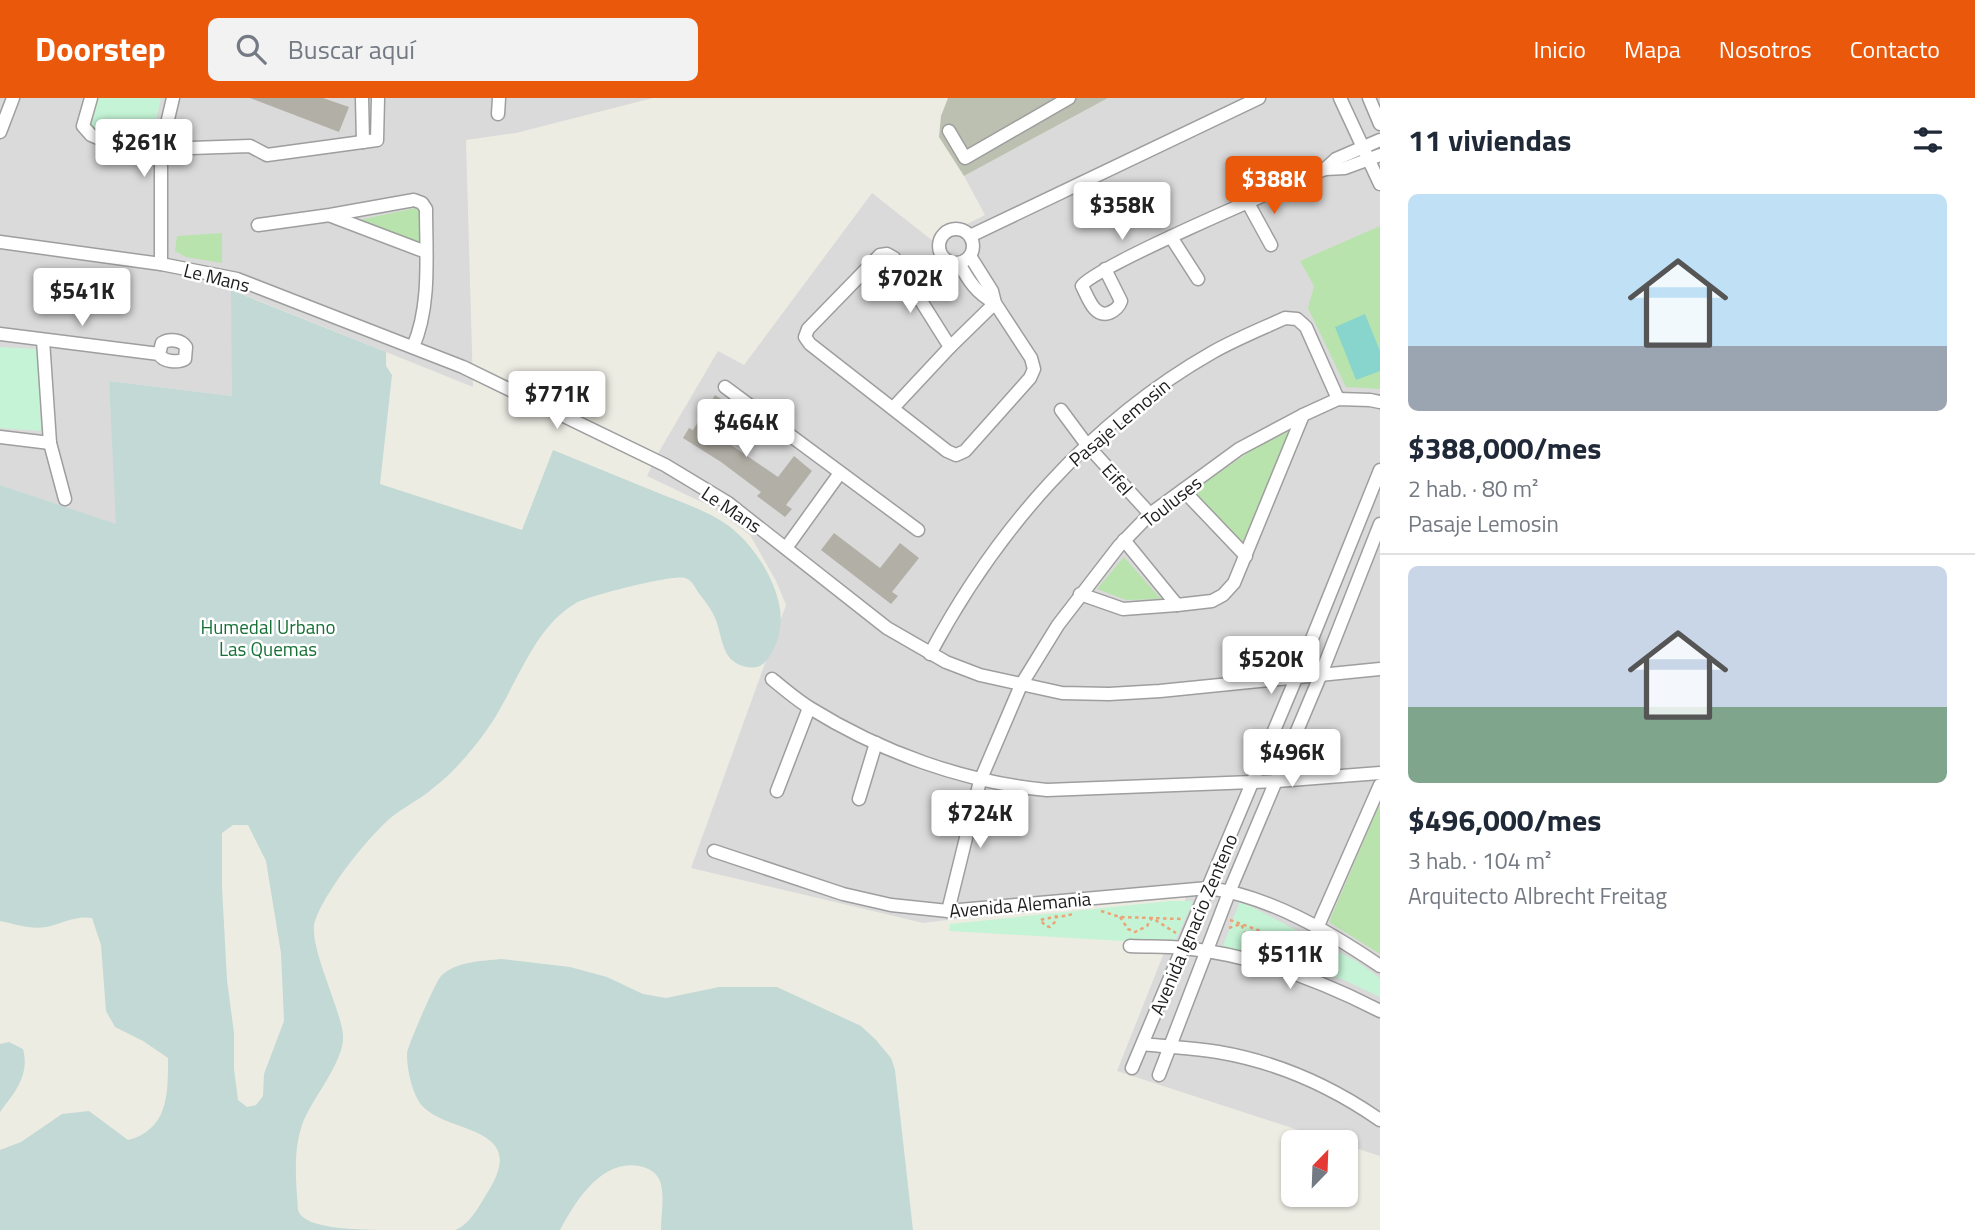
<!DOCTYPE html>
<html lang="es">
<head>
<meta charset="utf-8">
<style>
  :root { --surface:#fff; --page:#f2f2f3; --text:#1f2937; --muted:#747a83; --line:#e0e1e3; --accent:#ea580c }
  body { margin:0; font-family:"Titillium Web",sans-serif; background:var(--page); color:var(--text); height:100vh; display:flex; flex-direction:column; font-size:26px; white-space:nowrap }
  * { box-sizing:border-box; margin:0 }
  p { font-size:23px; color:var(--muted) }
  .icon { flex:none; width:38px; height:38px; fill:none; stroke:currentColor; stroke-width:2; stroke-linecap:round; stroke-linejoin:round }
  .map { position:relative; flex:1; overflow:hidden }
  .drawer { display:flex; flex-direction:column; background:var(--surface); width:595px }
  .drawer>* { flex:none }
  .needle { width:46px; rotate:23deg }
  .tools { position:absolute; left:1281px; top:1032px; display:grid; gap:14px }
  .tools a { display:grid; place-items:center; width:77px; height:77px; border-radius:10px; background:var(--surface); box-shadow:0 2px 5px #0004; font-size:35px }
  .price { position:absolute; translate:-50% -60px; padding:0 16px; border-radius:7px; background:#fff; color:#222; font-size:23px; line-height:46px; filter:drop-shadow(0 2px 4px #0008) }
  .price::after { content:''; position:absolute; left:50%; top:42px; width:21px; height:16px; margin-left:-10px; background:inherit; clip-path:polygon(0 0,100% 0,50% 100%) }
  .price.active { background:var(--accent); color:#fff }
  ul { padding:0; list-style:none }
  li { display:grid; align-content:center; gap:14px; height:371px; padding:0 28px }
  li+li { border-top:2px solid var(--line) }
  li span { display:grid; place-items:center; height:217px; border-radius:10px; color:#555 }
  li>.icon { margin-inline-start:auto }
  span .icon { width:126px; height:126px; fill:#fffc; stroke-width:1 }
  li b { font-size:30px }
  h2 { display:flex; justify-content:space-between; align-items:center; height:84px; padding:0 28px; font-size:30px }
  header { display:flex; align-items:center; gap:42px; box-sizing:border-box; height:98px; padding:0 35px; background:var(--accent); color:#fff }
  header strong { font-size:33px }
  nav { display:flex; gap:38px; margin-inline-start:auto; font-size:24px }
  .search { width:490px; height:63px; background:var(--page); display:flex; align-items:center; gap:18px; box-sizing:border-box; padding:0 24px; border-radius:10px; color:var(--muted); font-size:26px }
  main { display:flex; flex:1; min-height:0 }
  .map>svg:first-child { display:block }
  .residential { fill:#dbdada }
  .construction { fill:#bcc0b0 }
  .grass { fill:#b9e3ad }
  .wetland { fill:#c2d9d5; fill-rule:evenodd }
  .park { fill:#c4f4d5 }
  .pitch { fill:#88d5cd }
  .building { fill:#b2afa6 }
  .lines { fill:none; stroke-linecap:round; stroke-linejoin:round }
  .minor-casing { stroke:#9e9e9e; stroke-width:15 }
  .path { stroke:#eca375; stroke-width:2.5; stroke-dasharray:3.5 3.5; stroke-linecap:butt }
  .minor { stroke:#fff; stroke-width:12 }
  .labels { text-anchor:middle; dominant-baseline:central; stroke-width:5; stroke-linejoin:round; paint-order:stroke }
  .street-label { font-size:19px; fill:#1d1d1d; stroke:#fff }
  .park-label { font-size:19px; fill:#167036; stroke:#fff }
</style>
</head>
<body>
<header>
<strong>Doorstep</strong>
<div class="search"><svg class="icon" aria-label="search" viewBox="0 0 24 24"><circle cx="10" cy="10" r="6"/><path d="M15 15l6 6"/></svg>Buscar aquí</div>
<nav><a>Inicio</a><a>Mapa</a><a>Nosotros</a><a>Contacto</a></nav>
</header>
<main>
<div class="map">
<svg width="1380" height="1132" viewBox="0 0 1380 1132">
  <rect width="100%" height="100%" fill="#edece3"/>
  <g class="residential">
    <polygon points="0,0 653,0 516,35 466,42 473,289 232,192 232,298 109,283 117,427 0,387"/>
    <polygon points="1108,0 1380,0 1380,1058 1346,1047 1346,1045 1338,1045 1117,973 1189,792 923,825 691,770 786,507 776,483 750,437 712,409 647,378 657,357 718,253 744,267 872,95 933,143 985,117 964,78"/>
  </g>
  <polygon class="construction" points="948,0 1108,0 964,78 939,39 941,18"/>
  <g class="grass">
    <polygon points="416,110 423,116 423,149 354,123"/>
    <polygon points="1380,128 1380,291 1346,289 1308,210 1314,188 1300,163"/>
    <polygon points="222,135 222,165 186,159 175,153 177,138"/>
    <polygon points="1291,332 1242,446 1191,394 1252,352"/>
    <polygon points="1124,459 1161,501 1126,502 1097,491"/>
    <polygon points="1379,707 1380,715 1380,856 1329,824"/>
  </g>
  <g class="wetland">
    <path d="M231 192 386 254V268L392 277 380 386 522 432 553 352C586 365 618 379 651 392 675 402 701 410 723 424 751 442 775 479 780 511 783 528 777 552 764 565 755 574 736 568 729 559 722 550 720 533 716 522 712 512 705 503 698 494 695 489 692 482 685 480 674 476 588 498 576 505 531 531 515 594 486 633 470 655 453 675 432 691 417 704 397 712 384 726 362 747 325 794 315 823 307 845 341 911 343 937 345 964 311 1001 302 1027 293 1054 296 1083 298 1112 304 1132 359 1131 379 1132H0V1052L21 1044 62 1016 89 1013 128 1042C169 1031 168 995 168 960L143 943 115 929 106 913 101 847 92 820C76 817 61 826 46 829 31 832 15 826 0 823V387L116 426 109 283 232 298ZM233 727H248L266 763 281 855 284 923 264 976 263 998 256 1007 247 1009 238 1002 234 971V935L227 882 222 789V735Z"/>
    <path d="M502 861 570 869 607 879 643 896 666 900 719 889H777L861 928 876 942 891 960 895 972 913 1132H661C661 1117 665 1098 660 1083 656 1074 649 1070 639 1068 601 1061 575 1104 560 1132H455C471 1126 480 1106 489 1092 531 1023 438 1038 418 1002 411 989 407 971 407 956 407 949 436 883 441 878 457 863 482 863 502 861Z"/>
    <path d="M9 944 23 951C30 977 15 994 0 1014V946Z"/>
  </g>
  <g class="park">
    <path d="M95 0H161L154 31C131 44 113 41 90 30L88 18Z"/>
    <polygon points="0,249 38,251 41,333 0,330"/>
    <polygon points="1170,803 1193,803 1174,846 949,833 950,826"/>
    <polygon points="1240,803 1356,863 1380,880 1380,899 1342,881 1223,848"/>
  </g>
  <polygon class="pitch" points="1365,216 1380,253 1380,273 1356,282 1335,229"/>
  <g class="building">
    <polygon points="250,0 323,0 349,9 339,34"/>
    <polygon points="715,297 736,310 718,338 778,379 794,358 812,373 786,407 792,411 785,419 757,398 761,394 721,364 683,340 689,330 693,332"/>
    <polygon points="834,435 880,470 900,445 919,460 892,494 898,498 891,506 821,452"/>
  </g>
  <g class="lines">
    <defs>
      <g id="minor">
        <polyline points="91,0 83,28 91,37 98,40 161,51 250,48 267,57 377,42 378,0"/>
        <polyline points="362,0 363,44"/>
        <polyline points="1340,0 1380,86"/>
        <polyline points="1369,0 1380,26"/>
        <polyline points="498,16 499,0"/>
        <polyline points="949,33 965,60 1069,0"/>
        <polyline points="0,34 13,0"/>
        <polyline points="1325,71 1345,70 1380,57"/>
        <polyline points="1248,105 1271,147"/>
        <polyline points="331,118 426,154"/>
        <path d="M258 127 330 117 414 102 422 105 426 111C426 156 431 208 413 249"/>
        <circle cx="956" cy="148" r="17"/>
        <polyline points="970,138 1259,0"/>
        <polyline points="1171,139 1198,181"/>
        <polyline points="0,144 161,166 237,181 463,269 665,367 728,405 887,530 946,564 980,577 1062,595 1109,596 1160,593 1380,571"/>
        <polyline points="970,158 992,193 995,205 1031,260 1034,271 1030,280 965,353 956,357 947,353 810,246 805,239 808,231 880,157 887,156 894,160 950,249 995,205"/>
        <path d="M959 165C968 182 977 196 995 205"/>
        <polyline points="161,166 161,51 173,0"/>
        <path d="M1105 171 1121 203C1119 209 1116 212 1109 215 1094 220 1088 199 1082 188 1090 170 1292 85 1325 71L1336 61 1380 42"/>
        <path d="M0 236 159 256C163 264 178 265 185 261L186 249C182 242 169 240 162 245L159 256"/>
        <polyline points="43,242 50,345 65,401"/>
        <polyline points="725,289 918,432"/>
        <polyline points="893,310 950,249"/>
        <polyline points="1061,312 1087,347 1150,416"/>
        <polyline points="0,339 50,345"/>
        <polyline points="1183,392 1246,458"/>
        <polyline points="1124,442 1177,507"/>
        <polyline points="786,450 840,375"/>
        <polyline points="1080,496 1123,511 1177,507 1212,503 1223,497 1234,485 1303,317"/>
        <path d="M930 556C996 432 1090 324 1213 254 1236 241 1261 231 1285 220L1297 221 1306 229 1338 301"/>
        <path d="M772 581C784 591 797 602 810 610 881 654 963 684 1047 692L1277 683 1380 675"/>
        <polyline points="777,693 809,610"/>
        <polyline points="859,701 876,645"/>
        <path d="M714 753 843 796 891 807 948 813 1208 790C1269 798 1330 834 1380 868"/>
        <polyline points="948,813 980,683 1021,587 1058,527 1119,448 1150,416 1239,351 1303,317 1338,301 1370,302 1380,304"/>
        <polyline points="1317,830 1380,687"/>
        <path d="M1130 848C1148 849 1166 848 1184 850 1252 857 1320 882 1380 913"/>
        <path d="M1143 946C1168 949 1193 950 1218 954 1277 964 1331 988 1380 1022"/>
        <polyline points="1132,970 1297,578 1380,372"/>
        <polyline points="1159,977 1230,792 1321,576 1380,426"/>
      </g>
    </defs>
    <use href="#minor" class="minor-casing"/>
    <g class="path">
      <polyline points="1101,813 1120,819 1181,821"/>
      <path d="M1056 817V823L1050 829 1046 828 1040 822C1049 819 1068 819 1074 815"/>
      <polyline points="1120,819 1128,831 1135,834 1147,828 1152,820 1176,835"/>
      <polyline points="1230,822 1283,841 1308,845 1329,876"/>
      <polyline points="1229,830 1241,826 1246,837 1257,840 1268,835"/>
      <polyline points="1313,850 1312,859 1319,863"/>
    </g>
    <use href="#minor" class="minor"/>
  </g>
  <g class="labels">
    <g class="street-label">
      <text transform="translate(217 179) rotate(14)">Le Mans</text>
      <text transform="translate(1119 324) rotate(-40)">Pasaje Lemosin</text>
      <text transform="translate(1118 381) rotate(48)">Eifel</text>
      <text transform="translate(1171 403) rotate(-38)">Touluses</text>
      <text transform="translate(732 411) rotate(34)">Le Mans</text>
      <text transform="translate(1020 806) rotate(-5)">Avenida Alemania</text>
      <text transform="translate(1193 826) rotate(-67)">Avenida Ignacio Zenteno</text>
    </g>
    <g class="park-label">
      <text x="268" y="528">Humedal Urbano<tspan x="268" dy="22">Las Quemas</tspan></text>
    </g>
  </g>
</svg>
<div class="tools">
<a><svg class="needle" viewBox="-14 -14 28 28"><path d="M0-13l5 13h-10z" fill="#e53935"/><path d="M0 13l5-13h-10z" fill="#747a83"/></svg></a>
</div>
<b class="price" style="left:144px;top:81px">$261K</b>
<b class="price active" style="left:1274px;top:118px">$388K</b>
<b class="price" style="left:1122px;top:144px">$358K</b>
<b class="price" style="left:910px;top:217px">$702K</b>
<b class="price" style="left:82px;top:230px">$541K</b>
<b class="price" style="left:557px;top:333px">$771K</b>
<b class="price" style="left:746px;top:361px">$464K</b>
<b class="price" style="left:1271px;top:598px">$520K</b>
<b class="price" style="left:1292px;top:691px">$496K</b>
<b class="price" style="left:980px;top:752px">$724K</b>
<b class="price" style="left:1290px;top:893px">$511K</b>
</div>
<section class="drawer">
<h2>11 viviendas<svg class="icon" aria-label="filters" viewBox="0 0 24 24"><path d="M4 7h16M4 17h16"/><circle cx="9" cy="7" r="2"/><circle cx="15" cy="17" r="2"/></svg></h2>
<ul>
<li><span style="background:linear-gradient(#bfe0f5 70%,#9aa5b1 0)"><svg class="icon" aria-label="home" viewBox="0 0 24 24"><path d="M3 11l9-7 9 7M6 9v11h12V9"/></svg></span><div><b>$388,000/mes</b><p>2 hab. · 80 m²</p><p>Pasaje Lemosin</p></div></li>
<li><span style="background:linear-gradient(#c9d6e8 65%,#7fa58c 0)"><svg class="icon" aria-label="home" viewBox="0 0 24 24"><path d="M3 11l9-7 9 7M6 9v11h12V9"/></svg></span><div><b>$496,000/mes</b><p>3 hab. · 104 m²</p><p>Arquitecto Albrecht Freitag</p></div></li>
</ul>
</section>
</main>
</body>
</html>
